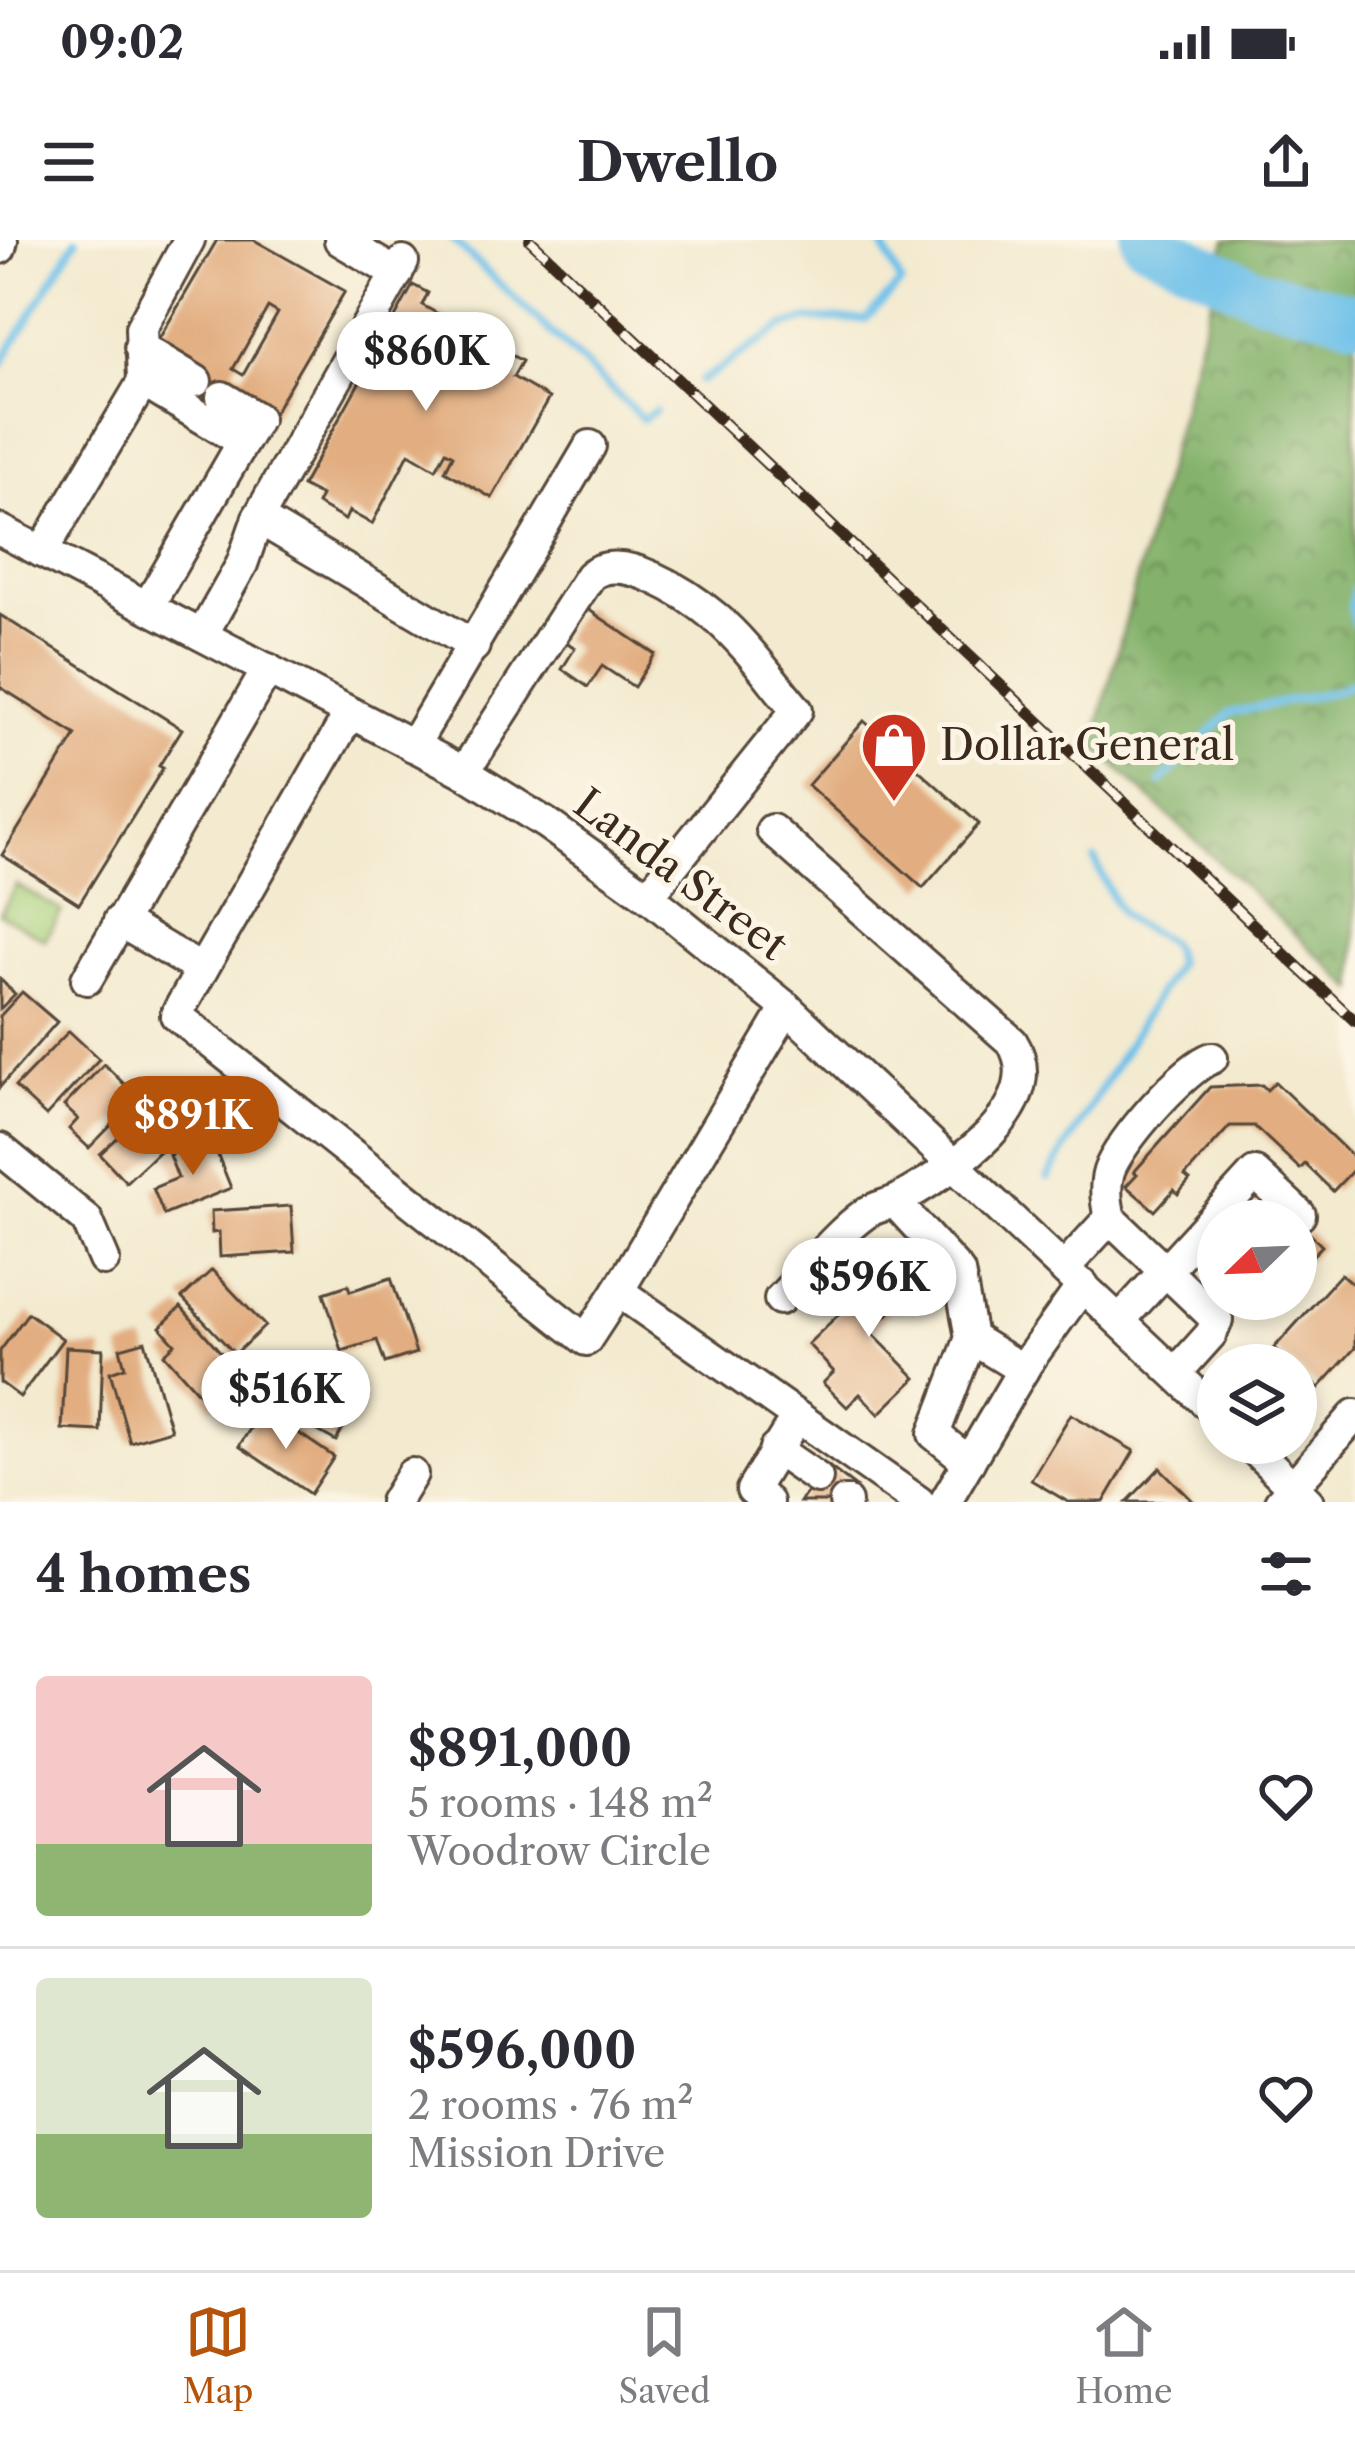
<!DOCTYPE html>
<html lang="en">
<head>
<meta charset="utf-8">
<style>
  :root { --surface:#fff; --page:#f7f7f7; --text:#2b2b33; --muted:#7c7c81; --line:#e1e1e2; --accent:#b45309 }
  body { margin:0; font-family:"Libre Caslon Text",serif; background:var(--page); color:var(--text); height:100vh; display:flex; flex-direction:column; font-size:45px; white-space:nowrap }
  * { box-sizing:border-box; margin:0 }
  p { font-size:39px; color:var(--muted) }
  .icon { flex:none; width:66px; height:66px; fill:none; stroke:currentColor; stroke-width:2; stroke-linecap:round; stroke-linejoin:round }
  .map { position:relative; height:1262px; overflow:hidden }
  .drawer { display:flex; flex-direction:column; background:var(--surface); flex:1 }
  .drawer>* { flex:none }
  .needle { width:78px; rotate:247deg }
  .controls { position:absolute; left:1197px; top:960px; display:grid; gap:24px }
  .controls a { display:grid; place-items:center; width:120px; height:120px; border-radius:50%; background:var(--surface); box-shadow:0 6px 18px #0003; font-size:60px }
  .price { position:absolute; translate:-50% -102px; padding:0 27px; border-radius:42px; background:#fff; color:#222; font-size:39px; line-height:78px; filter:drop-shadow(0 3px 6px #0008) }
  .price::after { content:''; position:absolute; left:50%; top:72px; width:36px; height:27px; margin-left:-18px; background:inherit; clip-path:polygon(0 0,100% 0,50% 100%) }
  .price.on { background:var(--accent); color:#fff }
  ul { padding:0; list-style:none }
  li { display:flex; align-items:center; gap:36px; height:300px; padding:0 36px }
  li+li { border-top:3px solid var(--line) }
  li span { display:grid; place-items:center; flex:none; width:336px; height:240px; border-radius:12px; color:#555 }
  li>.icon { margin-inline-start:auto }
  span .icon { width:144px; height:144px; fill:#fffc; stroke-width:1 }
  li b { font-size:51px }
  h2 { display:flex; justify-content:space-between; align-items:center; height:144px; padding:0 36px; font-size:51px }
  .status { display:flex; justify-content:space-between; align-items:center; height:84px; padding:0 60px; background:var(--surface); direction:ltr }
  .status svg { height:33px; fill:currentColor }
  header { display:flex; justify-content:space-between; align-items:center; height:156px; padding:0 36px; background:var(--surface); font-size:54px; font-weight:800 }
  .dock { display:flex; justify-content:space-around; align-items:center; height:168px; border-top:3px solid var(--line); background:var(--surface); font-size:33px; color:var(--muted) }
  .dock a { display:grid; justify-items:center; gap:6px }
  .dock .on { color:var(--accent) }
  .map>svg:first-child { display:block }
  .grass { fill:#a5d07c; stroke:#707d4d; stroke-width:3 }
  .forest { fill:url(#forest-crowns); stroke:#606e45; stroke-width:3 }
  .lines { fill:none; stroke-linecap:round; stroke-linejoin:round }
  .stream { stroke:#6ec1ea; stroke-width:8 }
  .river { stroke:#6ec1ea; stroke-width:48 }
  .building { fill:#e2ad80; fill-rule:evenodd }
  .minor-casing { stroke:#574739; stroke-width:36 }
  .minor { stroke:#fff; stroke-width:30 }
  .rail-casing { stroke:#3b2a1e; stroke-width:12 }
  .rail { stroke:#fcf5e5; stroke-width:8; stroke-dasharray:22; stroke-linecap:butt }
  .labels { text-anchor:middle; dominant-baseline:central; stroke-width:10; stroke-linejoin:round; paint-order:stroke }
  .poi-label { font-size:42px; fill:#3b2a1e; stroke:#fcf5e5; text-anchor:start }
  .street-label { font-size:42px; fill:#3b2a1e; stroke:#fcf5e5 }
</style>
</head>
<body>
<div class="status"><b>09:02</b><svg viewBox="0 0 49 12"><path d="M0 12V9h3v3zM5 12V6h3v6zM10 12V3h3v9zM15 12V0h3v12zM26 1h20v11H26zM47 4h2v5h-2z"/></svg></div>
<header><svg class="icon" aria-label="menu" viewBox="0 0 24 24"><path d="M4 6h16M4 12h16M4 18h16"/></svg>Dwello<svg class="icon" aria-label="share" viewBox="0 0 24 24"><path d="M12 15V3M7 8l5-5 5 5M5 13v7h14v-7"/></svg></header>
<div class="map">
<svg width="1355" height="1262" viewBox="0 0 1355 1262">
  <defs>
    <pattern id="forest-crowns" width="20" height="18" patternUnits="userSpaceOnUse" patternTransform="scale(3)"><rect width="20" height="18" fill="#84b26c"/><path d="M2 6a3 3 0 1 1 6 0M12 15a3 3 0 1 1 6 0" fill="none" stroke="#6d9158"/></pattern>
  </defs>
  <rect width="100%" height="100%" fill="#fcf5e5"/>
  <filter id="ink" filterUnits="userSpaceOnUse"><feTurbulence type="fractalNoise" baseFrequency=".00833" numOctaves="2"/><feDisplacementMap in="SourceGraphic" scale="24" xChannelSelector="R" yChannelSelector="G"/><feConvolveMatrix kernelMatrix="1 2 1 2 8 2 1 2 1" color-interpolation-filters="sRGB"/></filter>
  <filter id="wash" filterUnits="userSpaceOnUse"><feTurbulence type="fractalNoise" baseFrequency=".004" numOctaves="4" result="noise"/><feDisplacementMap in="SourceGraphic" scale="48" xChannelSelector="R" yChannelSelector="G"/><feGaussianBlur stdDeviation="2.7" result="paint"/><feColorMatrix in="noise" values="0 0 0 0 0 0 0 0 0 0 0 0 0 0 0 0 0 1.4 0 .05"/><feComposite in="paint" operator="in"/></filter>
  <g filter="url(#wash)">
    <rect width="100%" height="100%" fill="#f3eacf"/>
    <polygon class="grass" points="16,645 62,671 45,700 0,674"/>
    <polygon class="forest" points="1226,0 1355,0 1355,750 1093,505"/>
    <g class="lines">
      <g class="stream">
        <polyline points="453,0 643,179 655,171"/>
        <polyline points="0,126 76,0"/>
        <polyline points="701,141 784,86 806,80 866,79 901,43 880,0"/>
        <polyline points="1355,348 1351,365 1355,384"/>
        <polyline points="1161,542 1230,473 1336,451 1355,441"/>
        <path d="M1048 938 1176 724C1175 693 1149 696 1129 680 1113 667 1104 638 1095 620"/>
      </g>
      <polyline class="river" points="1145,0 1259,53 1355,77"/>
    </g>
    <g id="blocks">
      <g class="building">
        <path d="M217 0H254L345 51 273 174 229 147 214 170 188 154 156 104ZM268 67 278 73 243 135 233 129Z"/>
        <polygon points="413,45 428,53 422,65 522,121 513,137 549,158 492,258 445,231 453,215 446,211 436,229 409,213 372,284 349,271 345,280 317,264 321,256 302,246"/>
        <polygon points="583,366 655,414 634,447 602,426 588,447 562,429 575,408 562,399"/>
        <polygon points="0,375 182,489 159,526 163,528 79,664 2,615 76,495 0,447"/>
        <polygon points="864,481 979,584 923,648 808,545"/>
        <polygon points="0,739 15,754 0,769"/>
        <polygon points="22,752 57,782 0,847 0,776"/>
        <polygon points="69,791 99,819 46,876 15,847"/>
        <polygon points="104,824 138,858 89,908 69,889 78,879 64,866"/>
        <polygon points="1275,842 1355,919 1355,928 1333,951 1305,924 1300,929 1254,886 1230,886 1185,936 1190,940 1178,954 1174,950 1155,971 1126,946 1137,934 1134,932 1210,847 1262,845 1267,850"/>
        <polygon points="160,858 186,886 126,942 100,914"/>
        <polygon points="211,898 231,948 164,975 153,948 178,938 169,915"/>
        <polygon points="291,966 294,1012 220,1017 219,992 212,993 211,971"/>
        <polygon points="1309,993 1322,1006 1296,1032 1296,1006"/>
        <polygon points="904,1011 928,1036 870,1091 916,1138 879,1174 860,1154 847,1167 823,1143 834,1132 808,1104"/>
        <polygon points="212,1030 265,1086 235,1114 182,1058"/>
        <polygon points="1341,1034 1355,1046 1355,1108 1319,1148 1274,1108"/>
        <polygon points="391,1038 416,1113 385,1123 377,1100 342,1111 324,1053 348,1045 350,1051"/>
        <polygon points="1245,1059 1270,1059 1258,1072"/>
        <polygon points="181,1067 244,1139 212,1168 164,1114 175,1104 160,1087"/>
        <polygon points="28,1073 63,1099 20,1157 0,1142 0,1111"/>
        <polygon points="145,1101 171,1190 130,1202 110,1132 125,1127 120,1108"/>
        <polygon points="66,1107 103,1109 100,1191 62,1189"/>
        <polygon points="290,1124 358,1160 336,1201 269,1164"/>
        <polygon points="263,1169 334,1217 310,1254 239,1206"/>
        <polygon points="1071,1174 1134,1211 1104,1262 1068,1262 1031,1240"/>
        <polygon points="827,1225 856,1247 845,1262 800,1262"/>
        <polygon points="1160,1228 1194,1262 1127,1262"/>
      </g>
    </g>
  </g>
  <g filter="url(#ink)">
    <use href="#blocks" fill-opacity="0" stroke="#574739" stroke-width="3"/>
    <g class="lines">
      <defs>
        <g id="minor">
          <polyline points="340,0 397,34"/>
          <polyline points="0,8 2,0"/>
          <polyline points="140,107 196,141"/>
          <polyline points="143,142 243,202"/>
          <polyline points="258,278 474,406"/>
          <polyline points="0,290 464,532 547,584 648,656 787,768 1218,1174"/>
          <polyline points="42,312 143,142 141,88 189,0"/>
          <polyline points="148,366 257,178 222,157"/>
          <polyline points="202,395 242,324 258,278 403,22"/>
          <polyline points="350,473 176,775 586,1100 618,1051 919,1262"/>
          <polyline points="413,506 590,206"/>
          <path d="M464 532 590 336C621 309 689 355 715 377 746 403 771 440 797 470L648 656"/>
          <path d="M772 590 1012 802C1052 866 948 932 900 959 890 965 876 966 866 973 835 995 807 1032 780 1059"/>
          <polyline points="119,681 202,730"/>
          <polyline points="87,739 268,429"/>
          <polyline points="0,909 87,980 104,1020"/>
          <polyline points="895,962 959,1032 971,1098 1023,1130"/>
          <polyline points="1065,1027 1110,978"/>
          <polyline points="618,1051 787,768"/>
          <polyline points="1120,1080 1255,933 1300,975"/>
          <path d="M1176 1133 1211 1094 1217 1080 1110 978C1106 962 1104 947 1109 931 1119 902 1184 828 1212 818"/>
          <polyline points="1248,1203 1308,1262"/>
          <polyline points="775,1209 817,1238"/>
          <polyline points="969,1222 934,1194 971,1098"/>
          <polyline points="395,1262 412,1234"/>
          <polyline points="767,1262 752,1250 788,1191"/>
          <polyline points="845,1262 846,1262"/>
          <polyline points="945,1262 1027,1123 1083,1045"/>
          <polyline points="1280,1262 1355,1175"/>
        </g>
      </defs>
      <use href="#minor" class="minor-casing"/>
      <use href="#minor" class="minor"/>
      <defs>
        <polyline id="rail" points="530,0 1355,781"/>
      </defs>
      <use href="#rail" class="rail-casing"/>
      <use href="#rail" class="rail"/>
    </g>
  </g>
  <defs>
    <symbol id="shop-pin" viewBox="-11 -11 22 30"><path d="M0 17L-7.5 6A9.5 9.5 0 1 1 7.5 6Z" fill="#c8321e" stroke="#fcf5e5"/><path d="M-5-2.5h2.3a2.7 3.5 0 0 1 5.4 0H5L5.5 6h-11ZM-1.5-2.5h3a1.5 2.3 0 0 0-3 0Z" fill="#fff"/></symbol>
  </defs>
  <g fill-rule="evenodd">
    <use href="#shop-pin" x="856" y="467" width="76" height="104"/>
  </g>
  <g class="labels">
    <g class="poi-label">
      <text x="940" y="505">Dollar General</text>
    </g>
    <g class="street-label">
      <text transform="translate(681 634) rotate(37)">Landa Street</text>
    </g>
  </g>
</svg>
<div class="controls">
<a><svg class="needle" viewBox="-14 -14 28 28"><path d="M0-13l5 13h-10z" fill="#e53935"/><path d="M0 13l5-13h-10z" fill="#7c7c81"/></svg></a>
<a><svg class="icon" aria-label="layers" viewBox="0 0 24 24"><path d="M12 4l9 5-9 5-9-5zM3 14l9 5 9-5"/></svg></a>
</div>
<b class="price" style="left:426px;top:174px">$860K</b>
<b class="price on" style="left:193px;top:938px">$891K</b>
<b class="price" style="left:869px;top:1100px">$596K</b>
<b class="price" style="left:286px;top:1212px">$516K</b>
</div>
<section class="drawer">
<h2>4 homes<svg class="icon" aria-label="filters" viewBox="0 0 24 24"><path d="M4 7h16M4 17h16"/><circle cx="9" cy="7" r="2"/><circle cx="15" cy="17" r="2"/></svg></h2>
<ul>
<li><span style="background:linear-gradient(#f6c9c9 70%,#8fb573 0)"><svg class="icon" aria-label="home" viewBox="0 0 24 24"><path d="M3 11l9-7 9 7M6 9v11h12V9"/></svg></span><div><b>$891,000</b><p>5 rooms · 148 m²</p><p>Woodrow Circle</p></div><svg class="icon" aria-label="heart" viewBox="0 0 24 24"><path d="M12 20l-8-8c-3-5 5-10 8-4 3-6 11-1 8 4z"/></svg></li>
<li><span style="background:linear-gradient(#dfe7d0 65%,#8fb573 0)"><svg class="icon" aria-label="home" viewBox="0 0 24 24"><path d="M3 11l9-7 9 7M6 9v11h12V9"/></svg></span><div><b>$596,000</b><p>2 rooms · 76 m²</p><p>Mission Drive</p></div><svg class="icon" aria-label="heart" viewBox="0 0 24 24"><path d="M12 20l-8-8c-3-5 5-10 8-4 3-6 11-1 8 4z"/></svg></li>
</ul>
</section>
<nav class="dock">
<a class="on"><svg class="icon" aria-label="map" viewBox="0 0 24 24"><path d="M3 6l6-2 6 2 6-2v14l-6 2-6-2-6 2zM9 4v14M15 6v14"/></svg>Map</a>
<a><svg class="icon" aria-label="saved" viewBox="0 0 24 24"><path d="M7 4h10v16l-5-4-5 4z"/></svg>Saved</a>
<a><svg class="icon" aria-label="home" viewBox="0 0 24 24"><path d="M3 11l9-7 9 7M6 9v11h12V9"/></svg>Home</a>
</nav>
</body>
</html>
